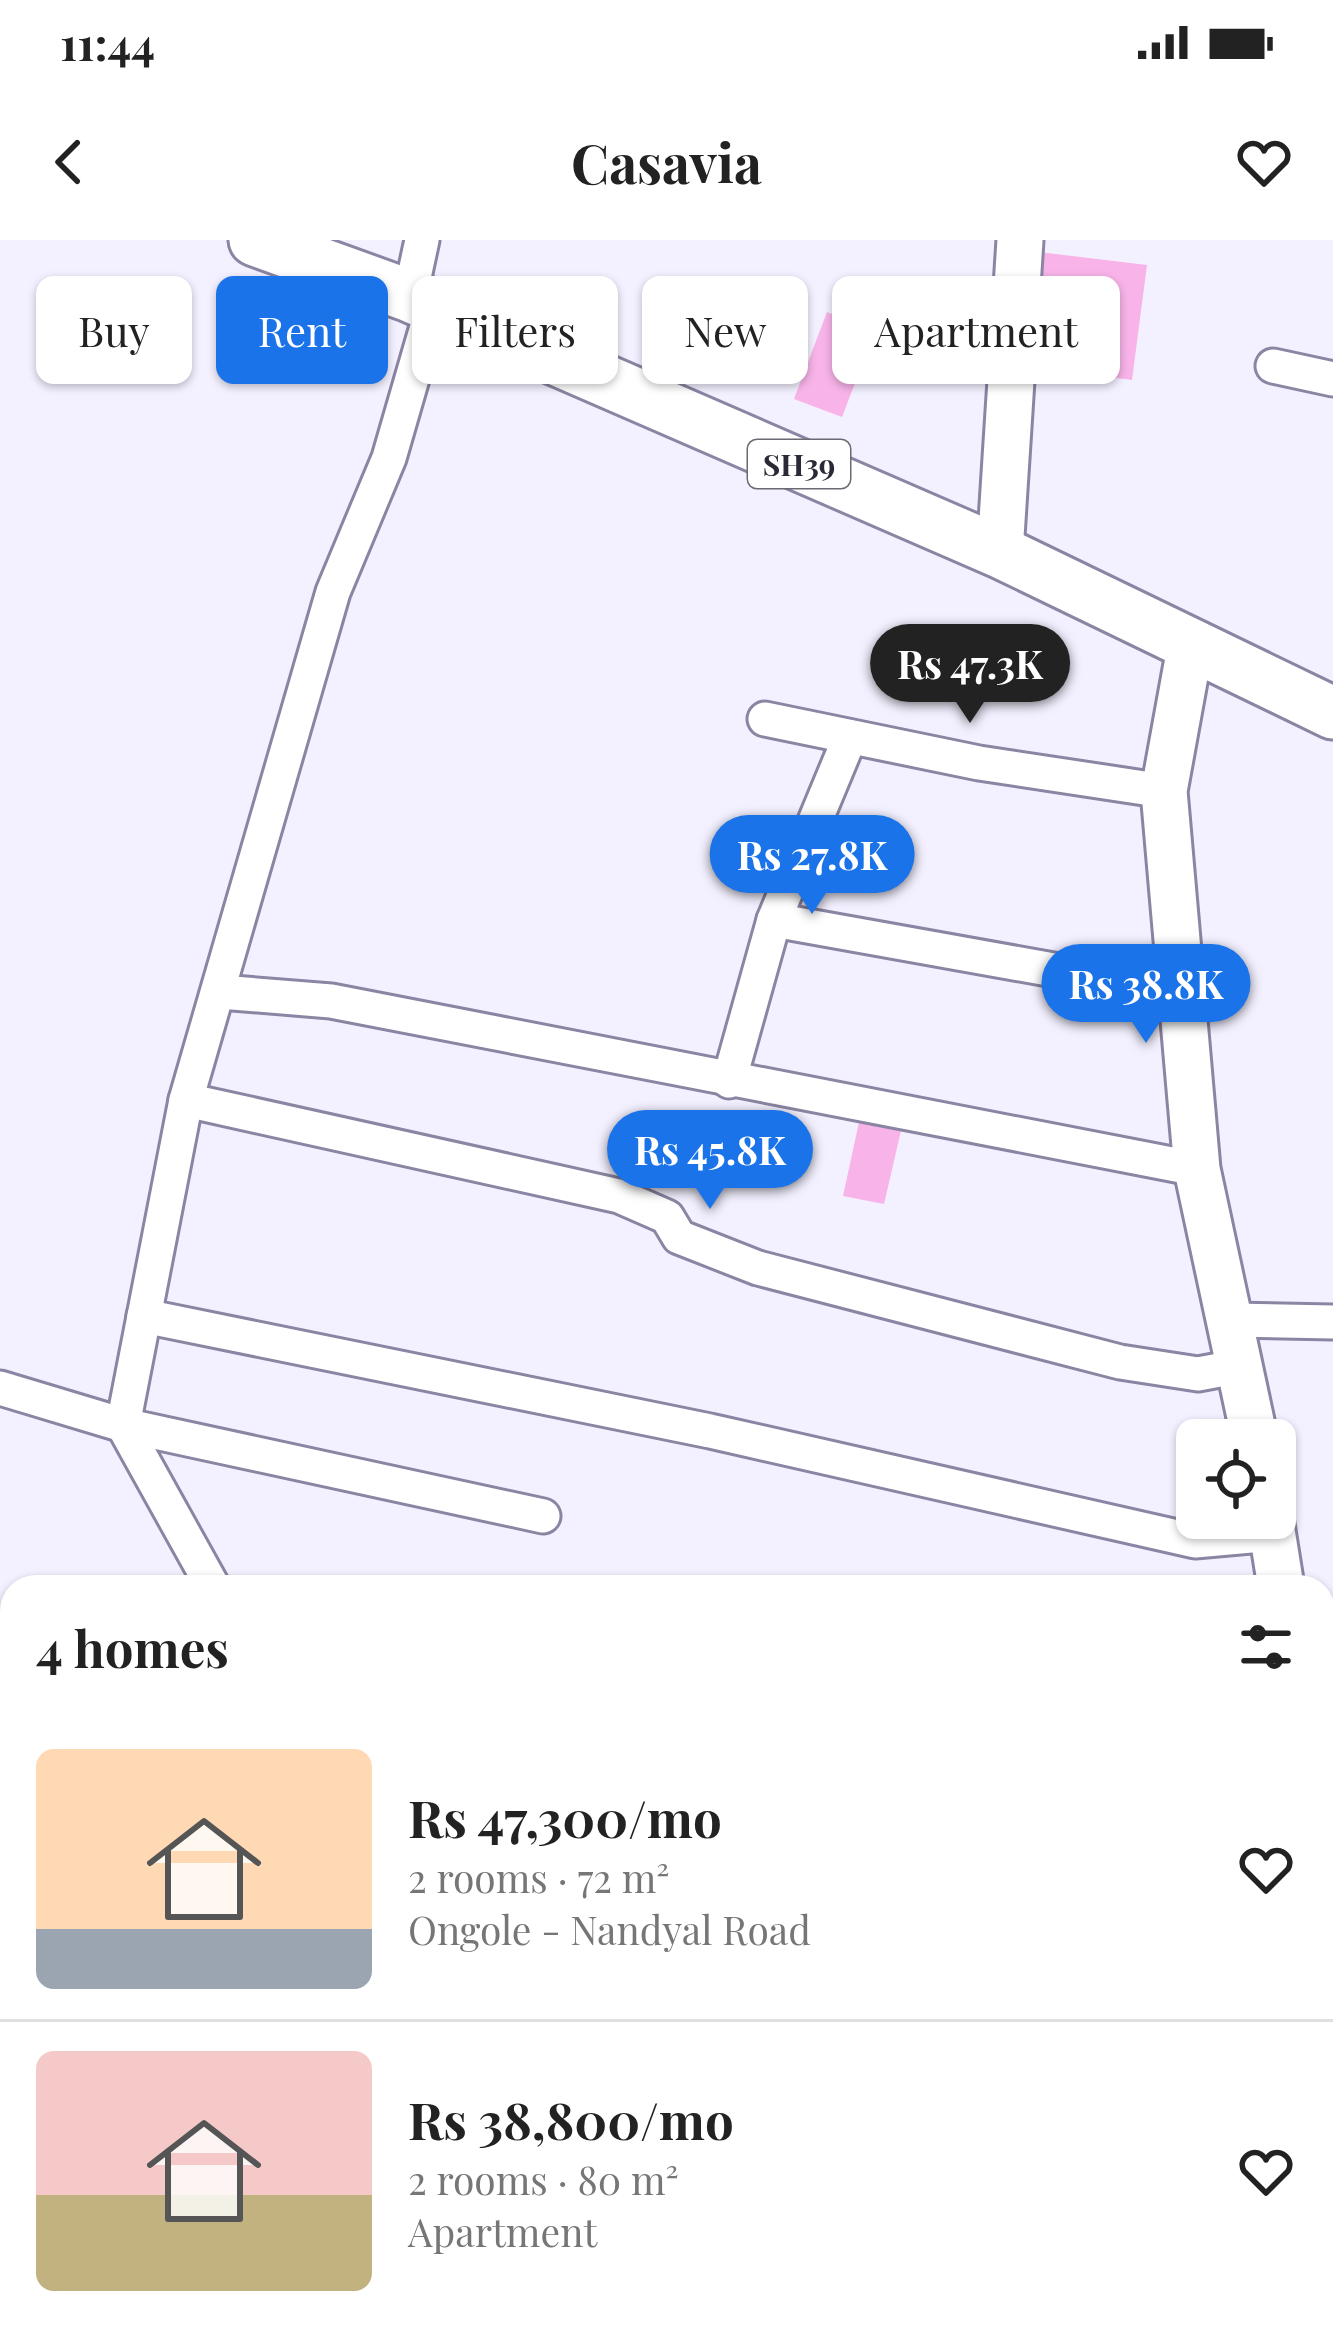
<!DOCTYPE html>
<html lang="en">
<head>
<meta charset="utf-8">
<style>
  :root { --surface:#fff; --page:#f2f2f2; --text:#222; --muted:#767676; --line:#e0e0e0; --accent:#1a73e8 }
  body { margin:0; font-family:"Playfair Display",serif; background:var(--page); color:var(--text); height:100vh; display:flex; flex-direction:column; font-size:45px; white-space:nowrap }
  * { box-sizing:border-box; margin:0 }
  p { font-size:39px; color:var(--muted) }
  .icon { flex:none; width:66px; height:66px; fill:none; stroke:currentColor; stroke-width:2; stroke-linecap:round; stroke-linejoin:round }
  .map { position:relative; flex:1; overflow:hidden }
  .details { position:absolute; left:0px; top:1335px; width:1335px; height:768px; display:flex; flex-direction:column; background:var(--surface); border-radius:36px 36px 0 0; box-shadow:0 3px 9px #0004 }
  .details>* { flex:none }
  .guide { position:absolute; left:36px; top:36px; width:1263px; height:108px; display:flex; gap:24px }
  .tools { position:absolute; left:1176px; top:1179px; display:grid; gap:24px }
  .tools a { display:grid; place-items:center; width:120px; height:120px; border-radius:18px; background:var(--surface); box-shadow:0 3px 9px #0004; font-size:60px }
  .price { position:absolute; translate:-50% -102px; padding:0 27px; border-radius:42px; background:var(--accent); color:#fff; font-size:39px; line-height:78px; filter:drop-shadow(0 3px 6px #0008) }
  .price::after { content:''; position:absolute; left:50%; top:72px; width:36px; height:27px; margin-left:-18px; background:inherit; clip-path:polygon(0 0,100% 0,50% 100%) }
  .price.selected { background:#222; color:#fff }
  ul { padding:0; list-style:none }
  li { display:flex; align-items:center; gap:36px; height:300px; padding:0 36px }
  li+li { border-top:3px solid var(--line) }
  li span { display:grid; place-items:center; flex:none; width:336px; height:240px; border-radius:18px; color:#555 }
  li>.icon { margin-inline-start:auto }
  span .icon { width:144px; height:144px; fill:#fffc; stroke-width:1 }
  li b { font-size:51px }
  h2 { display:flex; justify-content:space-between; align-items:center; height:144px; padding:0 36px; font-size:51px }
  .tag { padding:0 42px; border-radius:18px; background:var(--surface); box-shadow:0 3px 9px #0004; font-size:42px; line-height:108px }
  .tag.selected { background:var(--accent); color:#fff }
  .status { display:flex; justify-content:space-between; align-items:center; height:84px; padding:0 60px; background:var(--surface); direction:ltr }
  .status svg { height:33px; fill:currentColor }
  header { display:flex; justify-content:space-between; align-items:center; height:156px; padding:0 36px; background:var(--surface); font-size:54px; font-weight:700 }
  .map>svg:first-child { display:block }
  .building { fill:#f8b3e8 }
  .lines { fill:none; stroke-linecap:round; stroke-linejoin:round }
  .minor-casing { stroke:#8b85a3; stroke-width:39 }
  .secondary-casing { stroke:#8b85a3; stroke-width:51 }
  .primary-casing { stroke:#8b85a3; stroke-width:57 }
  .minor { stroke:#fff; stroke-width:33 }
  .secondary { stroke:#fff; stroke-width:45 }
  .primary { stroke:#fff; stroke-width:51 }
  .labels { text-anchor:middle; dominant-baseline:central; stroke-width:9; stroke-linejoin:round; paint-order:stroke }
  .shield { fill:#fff; stroke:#6b6972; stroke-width:3 }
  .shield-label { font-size:30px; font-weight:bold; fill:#2c2936 }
</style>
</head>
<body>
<div class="status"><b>11:44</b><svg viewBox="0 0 49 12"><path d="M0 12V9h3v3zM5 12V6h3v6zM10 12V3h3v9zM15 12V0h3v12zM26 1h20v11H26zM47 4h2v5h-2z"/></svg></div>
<header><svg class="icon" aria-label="back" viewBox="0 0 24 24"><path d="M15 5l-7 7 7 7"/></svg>Casavia<svg class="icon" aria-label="heart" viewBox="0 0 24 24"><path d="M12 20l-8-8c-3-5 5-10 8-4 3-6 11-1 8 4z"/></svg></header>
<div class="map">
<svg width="1333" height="2103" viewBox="0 0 1333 2103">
  <rect width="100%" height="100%" fill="#f3f1ff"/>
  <g class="building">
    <polygon points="1039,12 1147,25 1132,140 1024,126"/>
    <polygon points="827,72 875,91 842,177 794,159"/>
    <polygon points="861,873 903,882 884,964 843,956"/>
  </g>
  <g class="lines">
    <defs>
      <g id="minor">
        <polyline points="410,56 422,0"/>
        <polyline points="1273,126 1333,139"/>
        <polyline points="765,479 979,523 1164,551"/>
        <polyline points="774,680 1182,753"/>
        <polyline points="220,752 331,761 1197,929"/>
        <polyline points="729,841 774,680 850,497"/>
        <polyline points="186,860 619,956 667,977 679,997 758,1028 1120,1122 1198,1134 1241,1126"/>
        <polyline points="144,1076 710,1191 1195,1301 1273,1294"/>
        <polyline points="1232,1080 1333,1082"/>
        <polyline points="0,1148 123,1185 543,1276"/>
        <polyline points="213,1347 123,1185 186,860 333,352 389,218 433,66"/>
        <polyline points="0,1680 12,1683"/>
        <polyline points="0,1909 12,1877"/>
        <polyline points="1323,2014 1333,1975"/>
        <polyline points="1090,2091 1129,2103"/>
        <polyline points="893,2103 896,2091"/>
        <polyline points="1300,2103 1303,2091"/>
      </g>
      <g id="secondary">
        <polyline points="1000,312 1020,0"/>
        <polyline points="1190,408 1164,551 1197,929 1255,1200"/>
        <polyline points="1270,1278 1281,1347"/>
        <polyline points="1323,1625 1333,1691"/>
        <polyline points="1323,1847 1333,1839"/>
        <polyline points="404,2091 406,2103"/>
      </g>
      <polyline id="primary" points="255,0 410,56 1000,312 1333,473"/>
    </defs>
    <use href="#minor" class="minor-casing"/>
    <use href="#secondary" class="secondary-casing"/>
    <use href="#primary" class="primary-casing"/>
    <use href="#minor" class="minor"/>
    <use href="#secondary" class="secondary"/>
    <use href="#primary" class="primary"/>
  </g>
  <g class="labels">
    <rect class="shield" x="748" y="200" width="102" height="48" rx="9"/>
    <g class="shield-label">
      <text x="799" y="224">SH39</text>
    </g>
  </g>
</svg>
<div class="tools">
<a><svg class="icon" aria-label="locate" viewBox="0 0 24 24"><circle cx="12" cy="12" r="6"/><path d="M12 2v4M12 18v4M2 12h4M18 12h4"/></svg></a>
</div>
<b class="price selected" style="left:970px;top:486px">Rs 47.3K</b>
<b class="price" style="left:812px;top:677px">Rs 27.8K</b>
<b class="price" style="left:1146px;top:806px">Rs 38.8K</b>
<b class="price" style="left:710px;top:972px">Rs 45.8K</b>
<div class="guide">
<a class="tag">Buy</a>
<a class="tag selected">Rent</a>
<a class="tag">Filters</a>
<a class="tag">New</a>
<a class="tag">Apartment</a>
</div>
<section class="details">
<h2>4 homes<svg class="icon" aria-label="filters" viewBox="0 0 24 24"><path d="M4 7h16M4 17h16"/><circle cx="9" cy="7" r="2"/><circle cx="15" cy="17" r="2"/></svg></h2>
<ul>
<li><span style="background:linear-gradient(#ffd9b3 75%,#9aa5b1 0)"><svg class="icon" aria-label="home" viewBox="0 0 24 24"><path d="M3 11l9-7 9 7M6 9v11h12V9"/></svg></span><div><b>Rs 47,300/mo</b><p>2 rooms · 72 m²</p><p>Ongole - Nandyal Road</p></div><svg class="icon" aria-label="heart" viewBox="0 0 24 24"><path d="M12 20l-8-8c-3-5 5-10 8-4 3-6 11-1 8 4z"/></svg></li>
<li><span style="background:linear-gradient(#f6c9c9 60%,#c2b280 0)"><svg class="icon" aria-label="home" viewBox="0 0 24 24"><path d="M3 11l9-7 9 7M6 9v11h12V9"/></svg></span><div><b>Rs 38,800/mo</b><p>2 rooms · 80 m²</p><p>Apartment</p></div><svg class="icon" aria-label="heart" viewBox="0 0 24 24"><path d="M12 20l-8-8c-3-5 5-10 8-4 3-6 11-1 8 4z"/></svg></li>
</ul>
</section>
</div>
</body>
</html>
